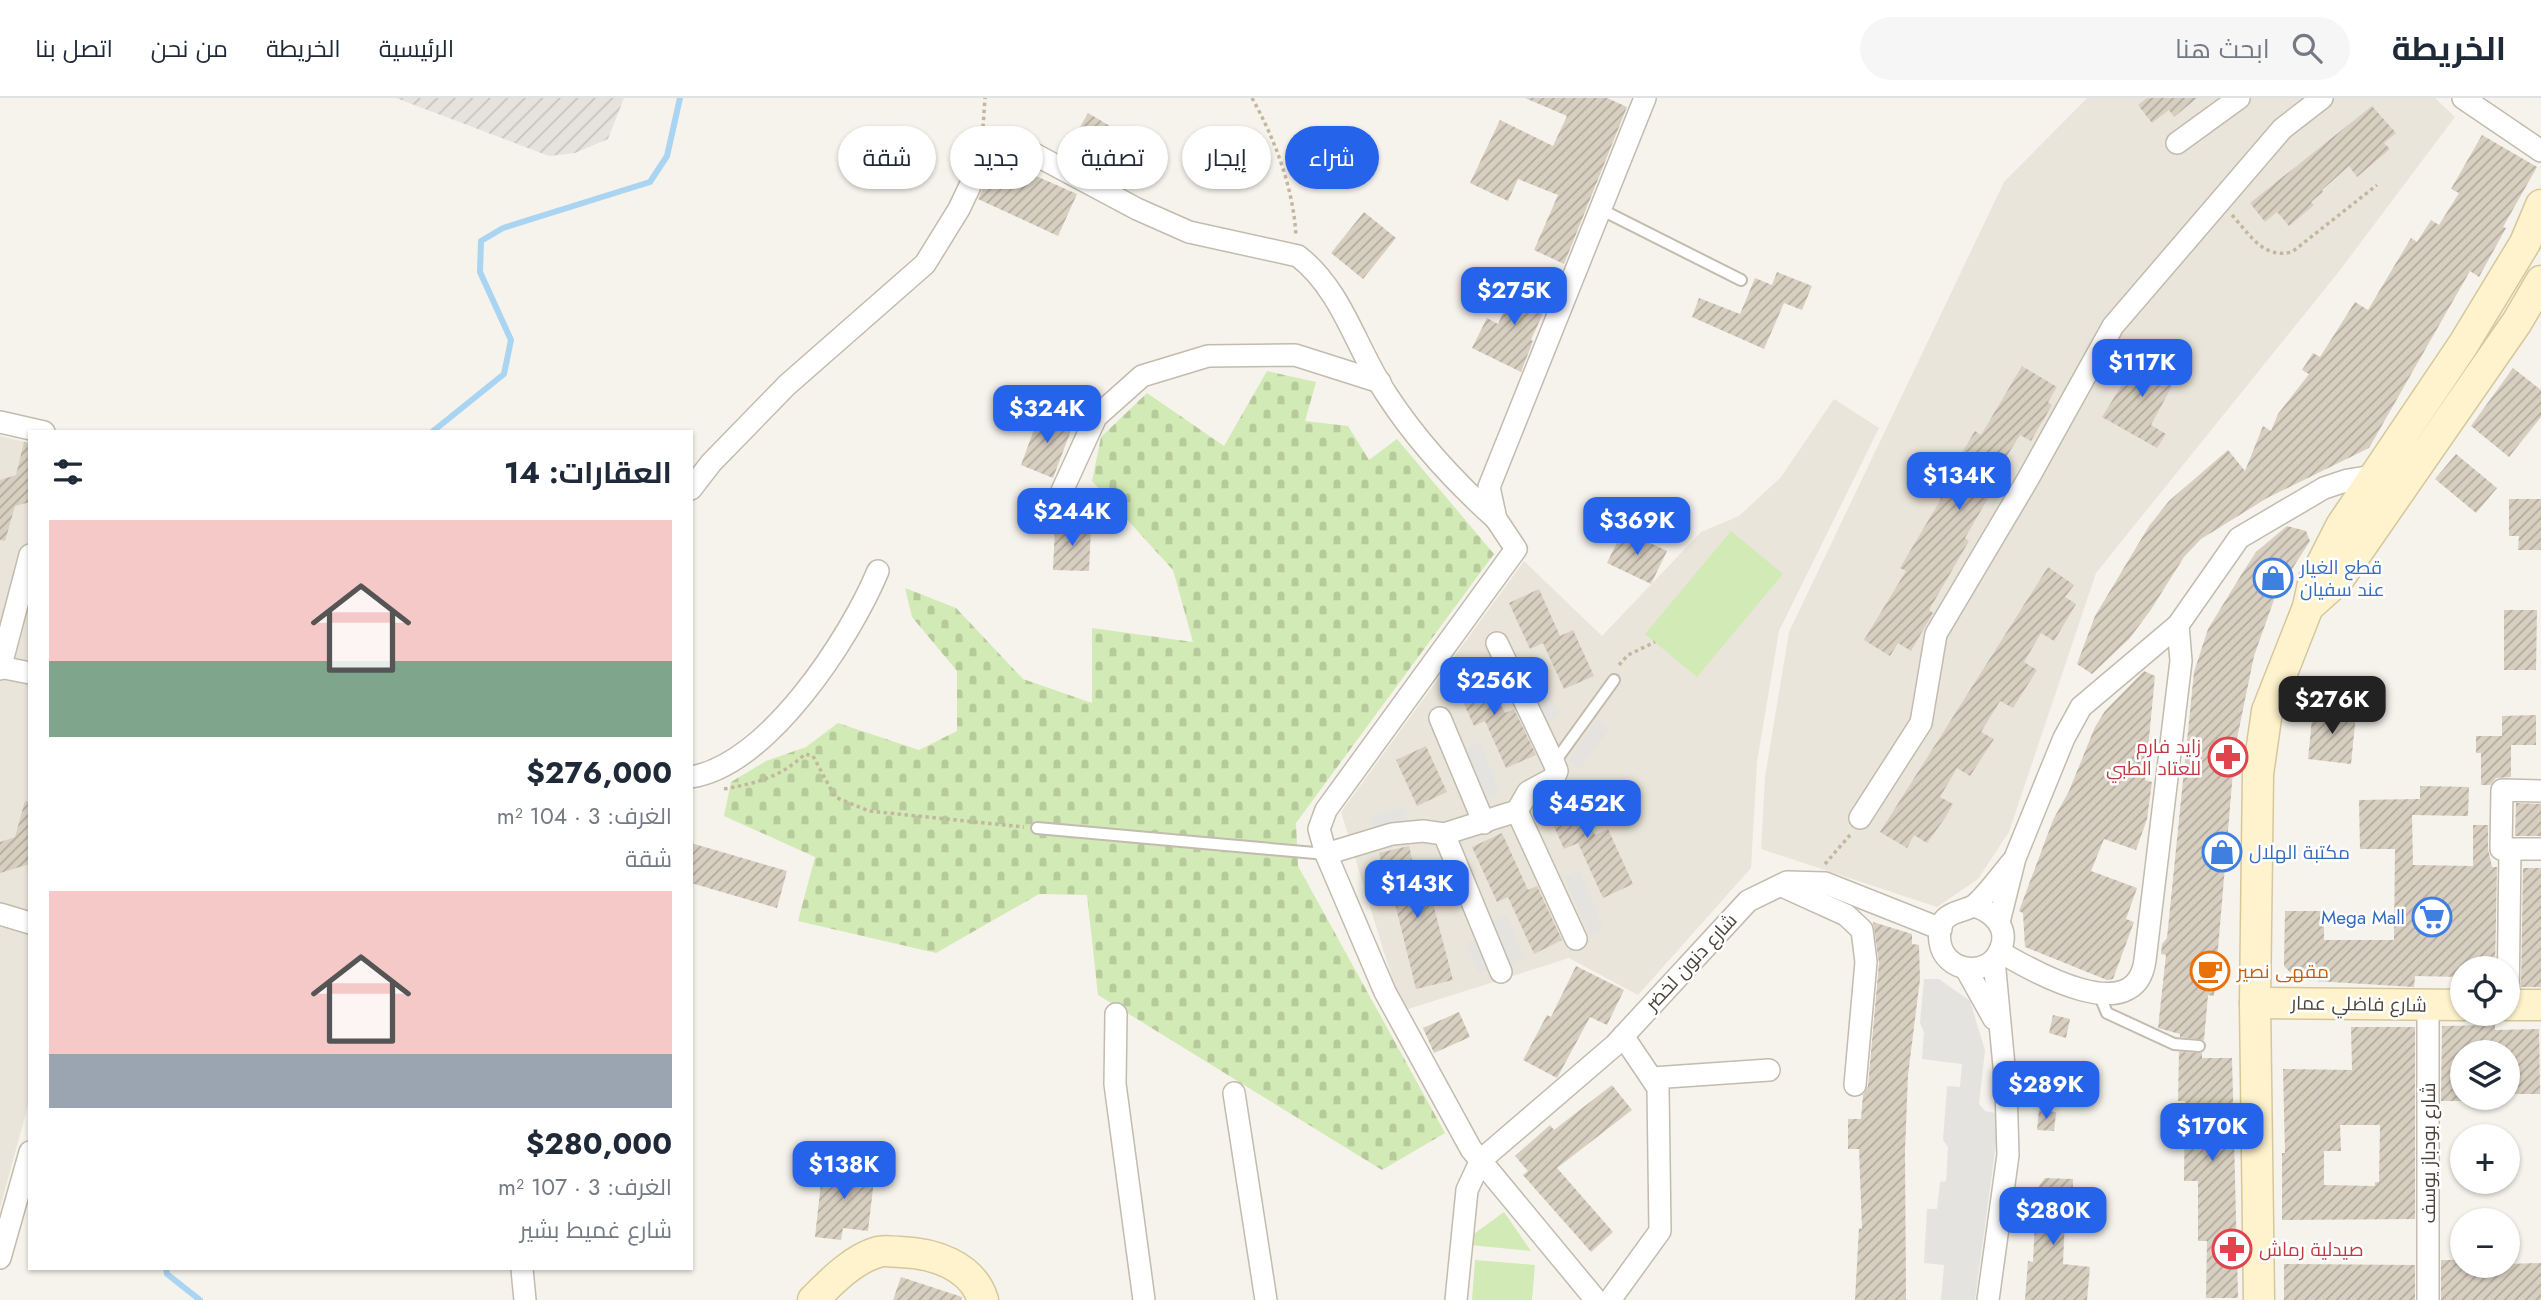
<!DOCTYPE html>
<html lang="ar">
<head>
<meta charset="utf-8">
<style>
  :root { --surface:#fff; --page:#f6f6f7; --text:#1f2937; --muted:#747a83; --line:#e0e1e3; --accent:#2563eb }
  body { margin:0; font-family:Jost,Cairo,sans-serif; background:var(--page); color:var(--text); direction:rtl; height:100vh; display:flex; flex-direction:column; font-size:26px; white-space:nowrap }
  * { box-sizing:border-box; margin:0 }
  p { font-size:23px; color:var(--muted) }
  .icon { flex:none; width:38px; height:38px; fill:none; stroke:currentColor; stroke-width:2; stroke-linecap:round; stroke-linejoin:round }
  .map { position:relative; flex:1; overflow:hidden; direction:ltr }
  .side { position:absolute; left:28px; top:332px; width:665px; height:840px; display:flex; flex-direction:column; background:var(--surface); border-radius:0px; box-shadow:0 2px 5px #0004; direction:rtl }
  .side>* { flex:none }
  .banner { position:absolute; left:714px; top:28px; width:665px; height:63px; direction:rtl; display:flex; gap:14px }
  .buttons { position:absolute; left:2450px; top:858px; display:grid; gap:14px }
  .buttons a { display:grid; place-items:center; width:70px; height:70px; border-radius:50%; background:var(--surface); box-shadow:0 2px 5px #0004; font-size:35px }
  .price { position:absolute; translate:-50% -60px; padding:0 16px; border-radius:14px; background:var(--accent); color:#fff; font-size:23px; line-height:46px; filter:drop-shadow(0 2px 4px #0008) }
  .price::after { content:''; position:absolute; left:50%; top:42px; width:21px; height:16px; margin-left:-10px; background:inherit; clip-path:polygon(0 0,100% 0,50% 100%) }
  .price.on { background:#222; color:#fff }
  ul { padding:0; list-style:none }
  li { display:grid; align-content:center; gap:14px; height:371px; padding:0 21px }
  li span { display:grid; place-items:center; height:217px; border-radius:0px; color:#555 }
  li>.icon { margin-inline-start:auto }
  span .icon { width:126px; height:126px; fill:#fffc; stroke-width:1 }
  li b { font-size:30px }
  h2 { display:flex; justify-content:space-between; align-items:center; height:84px; padding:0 21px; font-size:30px }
  .pill { padding:0 24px; border-radius:32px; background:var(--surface); box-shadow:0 2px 5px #0004; font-size:24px; line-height:63px }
  .pill.on { background:var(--accent); color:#fff }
  header { display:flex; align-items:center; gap:42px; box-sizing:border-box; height:98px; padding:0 35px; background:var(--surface); border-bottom:2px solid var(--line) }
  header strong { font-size:33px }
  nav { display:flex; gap:38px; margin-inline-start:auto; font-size:24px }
  .search { width:490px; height:63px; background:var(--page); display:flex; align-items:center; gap:18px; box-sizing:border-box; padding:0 24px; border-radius:38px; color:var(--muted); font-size:26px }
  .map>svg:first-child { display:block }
  .residential { fill:#eae5da }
  .industrial { fill:url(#industrial-furrows) }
  .green { fill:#d2eab5 }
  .cemetery { fill:url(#cemetery-stones) }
  .parking { fill:#e5e3e0 }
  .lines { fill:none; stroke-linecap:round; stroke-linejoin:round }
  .stream { stroke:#a9d4f2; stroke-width:6 }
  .building { fill:url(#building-hatch); fill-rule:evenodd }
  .lane-casing { stroke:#c2bbae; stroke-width:14 }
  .street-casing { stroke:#c2bbae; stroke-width:24 }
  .secondary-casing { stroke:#d6c79b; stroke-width:33 }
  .path { stroke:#c4b79f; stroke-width:3.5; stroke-dasharray:3.5 3.5; stroke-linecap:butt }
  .lane { stroke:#fff; stroke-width:10 }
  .street { stroke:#fff; stroke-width:21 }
  .secondary { stroke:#fff3cd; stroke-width:30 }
  .labels { text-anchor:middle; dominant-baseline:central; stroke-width:5; stroke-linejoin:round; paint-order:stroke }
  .shop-label { font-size:19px; fill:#366cbe; stroke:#fff; text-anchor:start }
  .health-label { font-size:19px; fill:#be3a42; stroke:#fff; text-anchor:end }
  .street-label { font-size:19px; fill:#4b4439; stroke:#fff }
  .food-label { font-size:19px; fill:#c56008; stroke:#fff; text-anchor:start }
</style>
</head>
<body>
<header>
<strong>الخريطة</strong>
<div class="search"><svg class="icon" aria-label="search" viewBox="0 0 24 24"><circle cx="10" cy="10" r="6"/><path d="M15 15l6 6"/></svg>ابحث هنا</div>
<nav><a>الرئيسية</a><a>الخريطة</a><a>من نحن</a><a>اتصل بنا</a></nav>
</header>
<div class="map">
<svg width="2541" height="1202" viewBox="0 0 2541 1202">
  <defs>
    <pattern id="industrial-furrows" width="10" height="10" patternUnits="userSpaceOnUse" patternTransform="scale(1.75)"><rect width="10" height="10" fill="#e6e2dd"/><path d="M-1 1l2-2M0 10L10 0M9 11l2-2" fill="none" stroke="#c7c3be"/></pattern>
    <pattern id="cemetery-stones" width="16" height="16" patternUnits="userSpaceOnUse" patternTransform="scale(1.75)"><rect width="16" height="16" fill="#d2eab5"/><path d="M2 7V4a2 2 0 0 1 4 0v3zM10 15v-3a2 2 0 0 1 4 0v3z" fill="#b6ca9c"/></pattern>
    <pattern id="building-hatch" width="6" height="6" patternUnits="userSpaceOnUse" patternTransform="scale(1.75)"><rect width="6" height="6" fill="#d8cfc1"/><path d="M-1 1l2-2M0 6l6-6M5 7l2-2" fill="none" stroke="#b1aa9e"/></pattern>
  </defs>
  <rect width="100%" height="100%" fill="#f6f3ec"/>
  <g class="residential">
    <polygon points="2087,0 2435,0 2455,19 2337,176 2096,475 2009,734 1978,781 1937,809 1761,751 1765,679 1789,534 2004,84"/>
    <polygon points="1834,301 1879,330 1779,533 1757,664 1751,770 1638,897 1569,860 1402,913 1341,714 1524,463 1602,538 1701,434 1739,418 1781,379"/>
    <polygon points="0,338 30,345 30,1000 0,1110"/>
  </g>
  <polygon class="industrial" points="396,0 624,0 608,41 575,55 549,58"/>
  <g class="green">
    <polygon points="1731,433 1783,476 1697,579 1645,536"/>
    <polygon points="1504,1114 1531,1153 1470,1147 1471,1138"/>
    <polygon points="1475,1162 1535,1167 1532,1202 1472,1202"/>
  </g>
  <polygon class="cemetery" points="1267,273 1316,284 1305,323 1348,328 1369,362 1397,341 1494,456 1296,725 1298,768 1445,1035 1382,1072 1098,897 1087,797 1039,796 936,855 798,823 815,759 724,718 731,684 766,663 806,649 838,625 919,652 957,633 957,573 912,519 905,490 956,510 1023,581 1092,605 1092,530 1193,544 1173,472 1092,383 1101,339 1147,295 1224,348"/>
  <g class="parking">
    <polygon points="1541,577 1560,616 1547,623 1527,583"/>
    <polygon points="1597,622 1609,631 1580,671 1568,662"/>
    <polygon points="1479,644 1500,694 1486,700 1465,650"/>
    <polygon points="1403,709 1407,722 1375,732 1371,718"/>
    <polygon points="1579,772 1604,831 1590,837 1564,779"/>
    <polygon points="1506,817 1525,861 1511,867 1492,823"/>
    <polygon points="1478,840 1491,871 1479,876 1466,845"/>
    <polygon points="1924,881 1939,881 1970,903 1985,952 1979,1006 1985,1013 1996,1015 1999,1023 1975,1202 1941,1202 1944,1167 1924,1165 1927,1111 1937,1111 1940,1084 1946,1083 1948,1049 1943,1042 1947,988 1960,989 1962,966 1922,961 1924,934 1920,925"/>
  </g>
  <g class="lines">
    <g class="stream">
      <polyline points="432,334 504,276 511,242 480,174 481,143 503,130 650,84 667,58 680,0"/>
      <polyline points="166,1171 167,1176 200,1202"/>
    </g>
  </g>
  <g class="building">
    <polygon points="1525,0 1607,0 1627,9 1564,166 1534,152 1558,97 1518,81 1508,103 1470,85 1500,22 1553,48 1567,18"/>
    <polygon points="2147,0 2197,0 2174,19 2169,12 2152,25 2138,7"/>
    <polygon points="2372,8 2396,35 2384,45 2390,51 2357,79 2349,68 2322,92 2323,94 2311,104 2314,107 2289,128 2277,114 2265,124 2250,105"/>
    <polygon points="1088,15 1127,38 1106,76 1066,54"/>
    <polygon points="2482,37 2537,69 2503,129 2506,130 2479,179 2470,173 2369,350 2267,400 2201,441 2184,459 2150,513 2129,541 2092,576 2077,566 2095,518 2149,428 2169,403 2228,352 2245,373 2263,328 2271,333 2278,316 2309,276 2302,272 2313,255 2320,259 2355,204 2368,212 2411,140 2417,144 2431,122 2439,127 2459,95 2451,91"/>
    <polygon points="997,61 1077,96 1058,138 978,101"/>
    <polygon points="1364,114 1396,140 1363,181 1331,155"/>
    <polygon points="1777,174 1812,188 1802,212 1784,205 1764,251 1692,219 1699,200 1740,216 1755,180 1772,187"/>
    <polygon points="1519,181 1552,195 1531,242 1533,243 1521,274 1472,250 1487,220 1498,226"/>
    <polygon points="2144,251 2174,269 2165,284 2172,288 2151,327 2166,336 2157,350 2102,319"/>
    <polygon points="2022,268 2057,289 2048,304 2052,307 2031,343 2020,337 2000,369 2005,371 1965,440 1969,443 1929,512 1933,515 1911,553 1898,545 1890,558 1864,542 1906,473 1900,470 1941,401 1936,398 1975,333 1981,337"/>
    <polygon points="2513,270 2541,292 2541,319 2509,359 2471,328"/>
    <polygon points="1040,315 1073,327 1053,380 1021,367"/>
    <polygon points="24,344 30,345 30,404 15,408 5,443 0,442 0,382 16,377"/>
    <polygon points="2456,356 2497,390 2476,415 2435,381"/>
    <polygon points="2509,401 2541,401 2541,452 2518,452 2519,438 2509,438"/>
    <polygon points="1055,428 1091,429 1089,473 1053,472"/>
    <polygon points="2287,428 2306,433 2310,443 2276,496 2254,558 2235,650 2214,898 2208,897 2204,942 2180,939 2180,936 2158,930 2166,857 2161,856 2162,846 2167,840 2194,574 2208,531 2243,474 2256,454"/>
    <polygon points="1623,432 1667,453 1651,486 1607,465"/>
    <polygon points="2048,469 2074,487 2065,499 2076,506 2054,543 2041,535 2024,564 2037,572 2013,610 2000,603 1981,634 1994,641 1970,678 1957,670 1940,699 1953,706 1945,720 1927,745 1914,737 1907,750 1880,734"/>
    <polygon points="1539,491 1560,538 1573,532 1594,578 1564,591 1543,545 1530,551 1509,505"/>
    <polygon points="2504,512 2537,512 2536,572 2504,572"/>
    <polygon points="1483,568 1505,615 1514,611 1536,657 1506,670 1485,623 1474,628 1453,582"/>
    <polygon points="2144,573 2155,578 2145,682 2152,684 2147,721 2136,752 2104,741 2091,773 2137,790 2126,821 2134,824 2113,881 2107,882 2025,849 2023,815 2019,813 2053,722 2069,693 2095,629 2105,613"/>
    <polygon points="2313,611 2356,616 2351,666 2308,661"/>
    <polygon points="2536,617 2536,647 2511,647 2511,679 2496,680 2490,687 2481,687 2481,655 2476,655 2476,638 2502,638 2502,618"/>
    <polygon points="1426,648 1447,694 1417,708 1396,662"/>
    <polygon points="1570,682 1595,737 1608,731 1633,786 1603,800 1578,745 1564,751 1542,701"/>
    <polygon points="2420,688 2469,689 2468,718 2412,717 2413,767 2473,768 2473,727 2488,727 2488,751 2492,769 2497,769 2495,870 2462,870 2462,879 2415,878 2414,889 2298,882 2284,868 2285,813 2324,813 2324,842 2394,842 2395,751 2360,751 2359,702 2420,701"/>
    <polygon points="25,703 30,704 30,766 0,775 0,744 15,739"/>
    <polygon points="2516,705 2541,706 2541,738 2515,738"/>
    <polygon points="1502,735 1528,792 1537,788 1562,842 1534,856 1508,799 1497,804 1472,749"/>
    <polygon points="691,745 787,773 777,810 691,785"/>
    <polygon points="1409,748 1417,782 1426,779 1453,882 1416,891 1386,769 1382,770 1379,755"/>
    <polygon points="2523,770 2541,770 2541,889 2521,889"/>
    <polygon points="1873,824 1912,836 1912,846 1919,847 1920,881 1908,977 1905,1052 1906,1202 1855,1202 1859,1130 1862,1131 1859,1051 1848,1051 1848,1021 1861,1021 1863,997 1868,988 1879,865"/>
    <polygon points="1576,868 1624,892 1607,927 1590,919 1557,980 1523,962 1547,917 1551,919"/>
    <polygon points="1459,914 1470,939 1434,955 1423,930"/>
    <polygon points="2053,917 2070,921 2066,940 2049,935"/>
    <polygon points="2495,927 2495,932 2539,931 2540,996 2508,996 2508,954 2462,954 2462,1003 2441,1003 2442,928"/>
    <path d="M2351 929H2415V1121L2282 1122V1055H2285L2283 971 2352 972ZM2340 1027H2380L2379 1084H2375V1088L2324 1087V1053H2341Z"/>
    <polygon points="2179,954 2202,955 2202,960 2232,960 2238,1200 2206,1200 2207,1143 2198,1143 2198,1083 2184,1083 2185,1003 2178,1003"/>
    <polygon points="1612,987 1632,1012 1557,1070 1613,1134 1591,1154 1523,1077 1528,1073 1515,1058 1550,1027 1554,1032"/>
    <polygon points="2039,1012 2056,1014 2054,1033 2037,1032"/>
    <polygon points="823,1067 875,1073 868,1133 843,1130 841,1142 815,1139"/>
    <polygon points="2045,1080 2073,1081 2072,1118 2065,1118 2063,1166 2090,1169 2087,1202 2025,1202 2028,1163 2033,1164 2035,1123 2028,1123 2029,1101 2038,1101 2039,1088"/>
    <polygon points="2441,1162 2462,1162 2462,1167 2541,1165 2541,1202 2441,1202"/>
    <polygon points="2284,1166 2415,1167 2415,1202 2284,1202"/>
    <polygon points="901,1179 962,1199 961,1202 893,1202"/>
  </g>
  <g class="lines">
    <defs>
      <g id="lane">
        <polyline points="1600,111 1741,182"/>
        <polyline points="1554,665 1614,582"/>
        <polyline points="1037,730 1326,756"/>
        <polyline points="2099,896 2107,915 2174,946 2199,948"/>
      </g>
      <g id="street">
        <polyline points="2463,0 2541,53"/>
        <polyline points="2177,45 2239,0"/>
        <polyline points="0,324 44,334"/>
        <path d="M691 391 711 365 787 287 925 166 959 111 988 50 1008 42 1137 111 1189 134 1298 158C1343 193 1356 251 1387 297 1417 343 1455 384 1496 421"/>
        <polyline points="1062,393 1096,319 1142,278 1208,258 1295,257 1380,284"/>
        <polyline points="0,569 30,575"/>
        <polyline points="0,571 30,457"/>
        <polyline points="1440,620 1484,725"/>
        <path d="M691 679C768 667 850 540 878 473"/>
        <polyline points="2541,693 2502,692 2501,751 2541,751"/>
        <polyline points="1517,713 1576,841"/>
        <polyline points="1860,720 1921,625 1936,536 2028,381 2113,228 2282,31 2322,0"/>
        <polyline points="1444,736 1501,874"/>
        <polyline points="1326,756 1392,736 1423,733 1444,736 1517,713 1528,694 1554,680 1557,673 1554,665 1497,545"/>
        <polyline points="1782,788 1846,817 1862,832 1866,864 1855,987"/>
        <path d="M1974 808C1994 814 2010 831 2000 852 1988 881 1944 874 1940 844 1935 810 1965 816 1976 806 1989 794 2000 778 2012 764"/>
        <polyline points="0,816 30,825"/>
        <polyline points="1999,824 2015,760 2064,640 2081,609 2178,527 2239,440 2324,390 2348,382 2373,378 2382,383"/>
        <path d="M2000 854C2034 874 2136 932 2145 862L2181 563 2178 527"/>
        <polyline points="1966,871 1994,921"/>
        <polyline points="2508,907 2510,751"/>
        <polyline points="1116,916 1115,986 1144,1202"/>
        <polyline points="1652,980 1769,972"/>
        <polyline points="1234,995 1266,1202"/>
        <polyline points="0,1160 30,1054"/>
        <polyline points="522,1171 525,1202"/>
        <polyline points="1456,1202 1467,1092 1481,1062 1615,947 1748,803 1787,784 1825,785 1941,831"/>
        <polyline points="1596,1202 1471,1051 1385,894 1326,756 1319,731 1326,712 1516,451 1496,421 1489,389 1645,0"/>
        <polyline points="1610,1202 1660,1133 1658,990 1623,938"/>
        <polyline points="1988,1202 2008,1057 2006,989 1994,862"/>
        <polyline points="2428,1202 2428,908"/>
      </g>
      <g id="secondary">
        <polyline points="2308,509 2338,482 2517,224 2541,183"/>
        <polyline points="2255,905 2462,907"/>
        <polyline points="2508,907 2541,907"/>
        <path d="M813 1202C831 1184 853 1161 878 1154 884 1152 893 1154 900 1154 933 1155 972 1167 983 1202"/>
        <polyline points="2259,1202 2255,905 2258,676 2267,613 2308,509 2314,481 2341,428 2463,247 2525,145 2541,107"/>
      </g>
    </defs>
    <use href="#lane" class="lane-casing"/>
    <use href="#street" class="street-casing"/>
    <use href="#secondary" class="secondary-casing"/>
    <g class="path">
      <path d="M1252 0C1275 41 1294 92 1296 139"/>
      <polyline points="983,29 985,0"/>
      <path d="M2232 117C2250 137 2263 161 2292 154L2377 87"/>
      <polyline points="1619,567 1628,557 1655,544"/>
      <path d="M724 691C757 685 781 679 805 656L813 658 835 699 869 713 1024 729"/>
      <polyline points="1825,766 1850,737"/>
    </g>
    <use href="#lane" class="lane"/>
    <use href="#street" class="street"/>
    <use href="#secondary" class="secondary"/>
  </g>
  <defs>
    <symbol id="shop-ring" viewBox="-11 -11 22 22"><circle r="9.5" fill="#fff" stroke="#3f7fe0" stroke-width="1.5"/><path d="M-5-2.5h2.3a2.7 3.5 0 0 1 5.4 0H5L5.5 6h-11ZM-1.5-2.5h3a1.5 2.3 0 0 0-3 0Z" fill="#3f7fe0"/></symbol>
    <symbol id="pharmacy-ring" viewBox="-11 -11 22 22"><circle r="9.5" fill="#fff" stroke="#e0444e" stroke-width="1.5"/><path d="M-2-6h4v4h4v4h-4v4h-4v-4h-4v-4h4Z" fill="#e0444e"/></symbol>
    <symbol id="supermarket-ring" viewBox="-11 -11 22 22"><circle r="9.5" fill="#fff" stroke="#3f7fe0" stroke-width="1.5"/><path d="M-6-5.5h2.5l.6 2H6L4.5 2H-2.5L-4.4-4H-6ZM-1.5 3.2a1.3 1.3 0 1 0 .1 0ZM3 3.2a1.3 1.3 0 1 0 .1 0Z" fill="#3f7fe0"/></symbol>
    <symbol id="cafe-ring" viewBox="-11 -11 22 22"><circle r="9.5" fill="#fff" stroke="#e8710a" stroke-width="1.5"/><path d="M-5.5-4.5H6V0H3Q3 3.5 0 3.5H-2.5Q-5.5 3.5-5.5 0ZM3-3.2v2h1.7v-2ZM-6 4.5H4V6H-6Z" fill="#e8710a"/></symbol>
  </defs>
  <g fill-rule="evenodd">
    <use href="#shop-ring" x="2251" y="458" width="44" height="44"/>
    <use href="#pharmacy-ring" x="2206" y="637" width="44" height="44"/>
    <use href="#shop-ring" x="2200" y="732" width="44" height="44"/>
    <use href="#supermarket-ring" x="2410" y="797" width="44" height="44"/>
    <use href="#cafe-ring" x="2188" y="851" width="44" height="44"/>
    <use href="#pharmacy-ring" x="2210" y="1129" width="44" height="44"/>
  </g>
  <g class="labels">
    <g class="shop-label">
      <text x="2300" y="469">قطع الغيار<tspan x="2300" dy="22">عند سفيان</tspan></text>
      <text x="2249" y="754">مكتبة الهلال</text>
      <text x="2405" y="819" text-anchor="end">Mega Mall</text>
    </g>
    <g class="health-label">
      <text x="2201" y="648">زايد فارم<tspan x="2201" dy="22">للعتاد الطبي</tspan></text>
      <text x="2259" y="1151" text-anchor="start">صيدلية رماش</text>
    </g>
    <g class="street-label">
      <text transform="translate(1691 864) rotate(-47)">شارع دنون لخضر</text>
      <text transform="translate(2359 906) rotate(1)">شارع فاضلي عمار</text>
      <text transform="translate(2428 1055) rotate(-90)">شارع بودباز يوسف</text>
    </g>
    <g class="food-label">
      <text x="2237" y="873">مقهى نصير</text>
    </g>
  </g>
</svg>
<div class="buttons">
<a><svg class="icon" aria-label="locate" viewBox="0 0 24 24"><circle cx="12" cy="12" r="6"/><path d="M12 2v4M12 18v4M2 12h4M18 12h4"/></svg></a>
<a><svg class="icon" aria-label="layers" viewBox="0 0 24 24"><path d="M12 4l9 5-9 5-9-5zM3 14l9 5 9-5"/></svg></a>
<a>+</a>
<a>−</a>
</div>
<b class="price" style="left:1514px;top:229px">$275K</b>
<b class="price" style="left:2142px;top:301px">$117K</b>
<b class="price" style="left:1047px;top:347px">$324K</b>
<b class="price" style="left:1959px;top:414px">$134K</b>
<b class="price" style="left:1072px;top:450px">$244K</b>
<b class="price" style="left:1637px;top:459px">$369K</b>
<b class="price" style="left:1494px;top:619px">$256K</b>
<b class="price on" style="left:2332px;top:638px">$276K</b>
<b class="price" style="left:1587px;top:742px">$452K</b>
<b class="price" style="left:1417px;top:822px">$143K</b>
<b class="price" style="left:2046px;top:1023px">$289K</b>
<b class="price" style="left:2212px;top:1065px">$170K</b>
<b class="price" style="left:844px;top:1103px">$138K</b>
<b class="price" style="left:2053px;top:1149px">$280K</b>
<div class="banner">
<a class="pill on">شراء</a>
<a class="pill">إيجار</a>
<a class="pill">تصفية</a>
<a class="pill">جديد</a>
<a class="pill">شقة</a>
</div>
<section class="side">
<h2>العقارات: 14<svg class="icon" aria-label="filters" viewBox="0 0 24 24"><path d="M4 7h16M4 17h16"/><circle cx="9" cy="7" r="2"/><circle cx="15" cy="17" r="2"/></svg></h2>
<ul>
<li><span style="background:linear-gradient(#f6c9c9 65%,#7fa58c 0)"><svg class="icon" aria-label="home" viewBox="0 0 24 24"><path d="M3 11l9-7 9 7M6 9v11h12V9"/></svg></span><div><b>$276,000</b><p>الغرف: 3 · 104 m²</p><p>شقة</p></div></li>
<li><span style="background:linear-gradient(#f6c9c9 75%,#9aa5b1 0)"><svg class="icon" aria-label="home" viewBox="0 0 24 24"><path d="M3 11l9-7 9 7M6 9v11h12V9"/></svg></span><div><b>$280,000</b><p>الغرف: 3 · 107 m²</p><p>شارع غميط بشير</p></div></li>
</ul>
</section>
</div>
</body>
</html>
